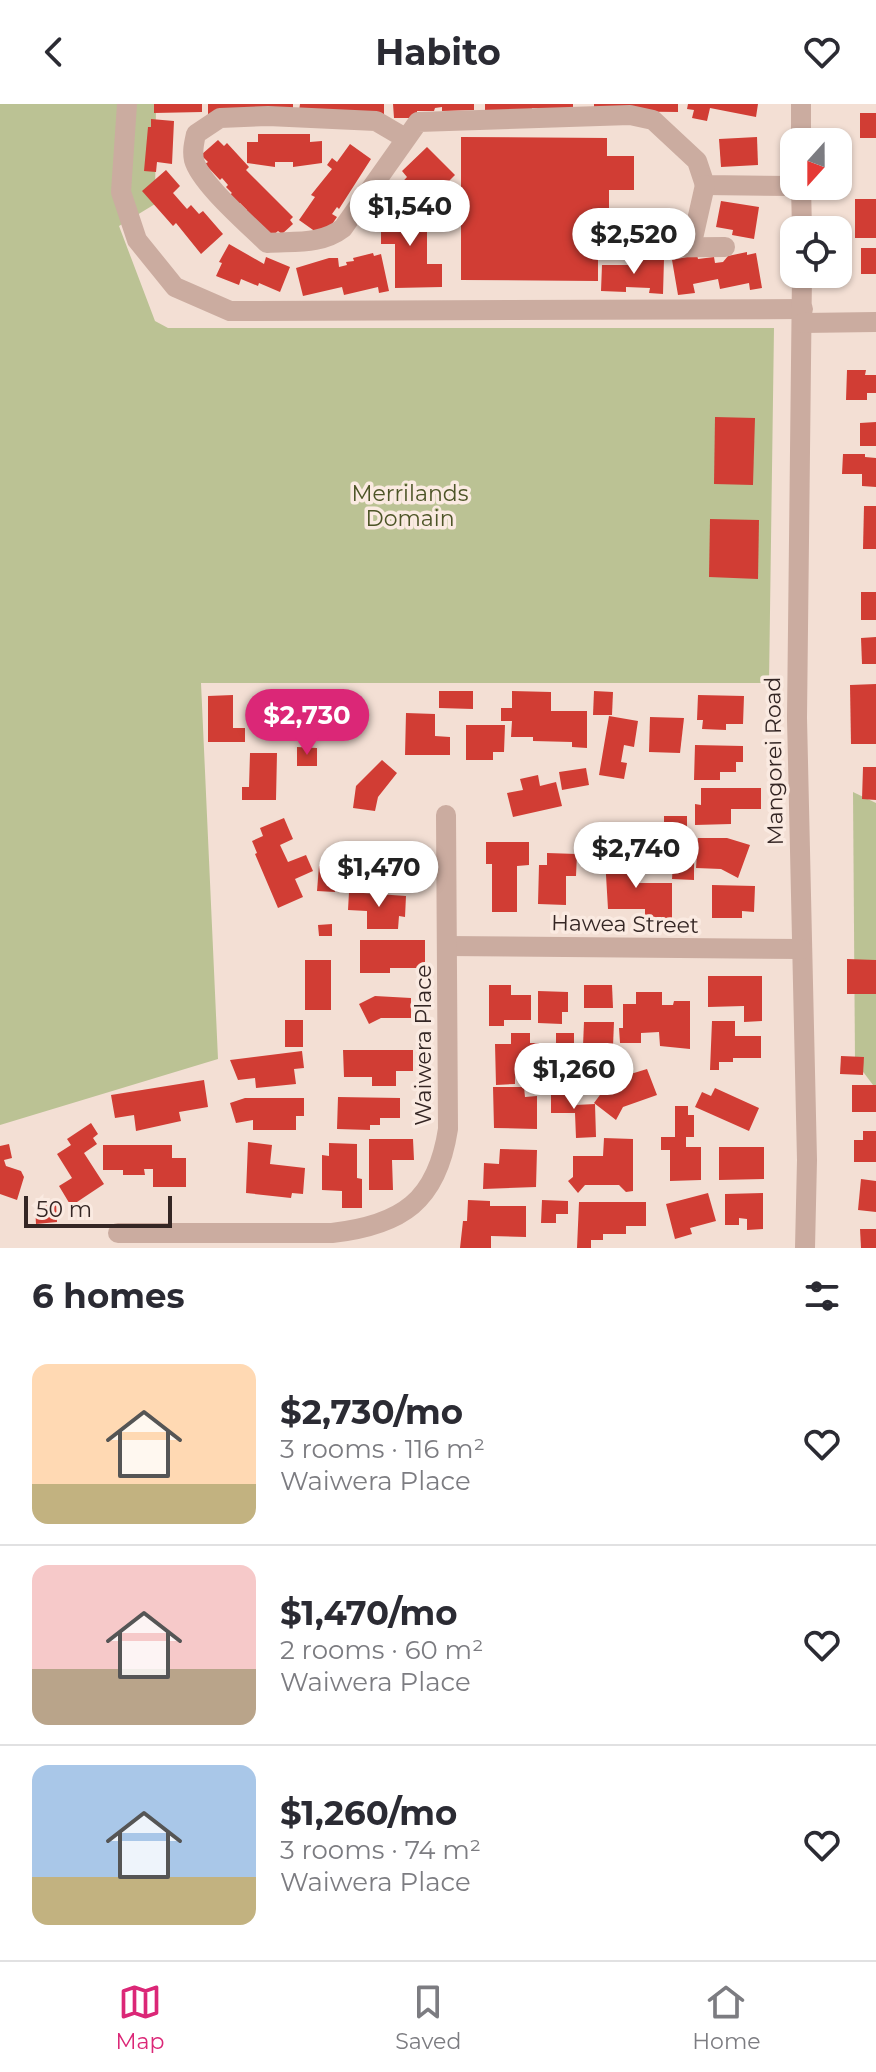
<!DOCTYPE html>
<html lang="en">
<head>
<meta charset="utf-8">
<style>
  :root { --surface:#fff; --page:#f2f2f3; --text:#2b2b33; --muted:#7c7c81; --line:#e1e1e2; --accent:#db2777 }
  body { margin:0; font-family:Montserrat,sans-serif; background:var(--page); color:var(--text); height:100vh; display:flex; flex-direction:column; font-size:30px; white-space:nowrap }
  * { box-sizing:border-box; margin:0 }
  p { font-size:26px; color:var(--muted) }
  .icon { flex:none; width:44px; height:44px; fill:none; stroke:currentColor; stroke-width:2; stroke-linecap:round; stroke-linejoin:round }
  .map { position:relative; height:1144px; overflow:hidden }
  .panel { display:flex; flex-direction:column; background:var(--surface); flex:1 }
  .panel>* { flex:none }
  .needle { width:52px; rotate:201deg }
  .fabs { position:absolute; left:780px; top:24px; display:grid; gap:16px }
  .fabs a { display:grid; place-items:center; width:72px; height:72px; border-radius:16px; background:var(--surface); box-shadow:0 2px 6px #0004; font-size:40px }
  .scale { position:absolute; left:24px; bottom:20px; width:148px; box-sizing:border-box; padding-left:8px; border:4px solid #342624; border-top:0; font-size:22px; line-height:28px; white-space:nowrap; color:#342624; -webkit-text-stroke:6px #faeae1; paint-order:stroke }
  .price { position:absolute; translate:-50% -68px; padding:0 18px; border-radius:28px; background:#fff; color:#222; font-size:26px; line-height:52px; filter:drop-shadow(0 2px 4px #0008) }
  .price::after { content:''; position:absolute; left:50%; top:48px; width:24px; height:18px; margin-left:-12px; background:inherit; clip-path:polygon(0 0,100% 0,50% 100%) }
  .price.active { background:var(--accent); color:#fff }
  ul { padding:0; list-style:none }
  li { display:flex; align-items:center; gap:24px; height:200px; padding:0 32px }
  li+li { border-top:2px solid var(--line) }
  li span { display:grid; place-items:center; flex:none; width:224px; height:160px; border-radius:16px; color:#555 }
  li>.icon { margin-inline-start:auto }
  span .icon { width:96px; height:96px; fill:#fffc; stroke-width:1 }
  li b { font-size:34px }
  h2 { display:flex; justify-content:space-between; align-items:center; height:96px; padding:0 32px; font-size:34px }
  header { display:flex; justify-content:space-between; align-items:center; height:104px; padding:0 32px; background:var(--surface); font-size:36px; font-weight:700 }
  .dock { display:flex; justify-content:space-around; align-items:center; height:112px; border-top:2px solid var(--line); background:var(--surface); font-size:22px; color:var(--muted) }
  .dock a { display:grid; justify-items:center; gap:4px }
  .dock .active { color:var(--accent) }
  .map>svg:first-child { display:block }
  .green { fill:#bbc294 }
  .building { fill:#d13d34 }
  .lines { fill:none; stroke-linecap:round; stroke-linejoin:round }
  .minor { stroke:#cbaca0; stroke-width:20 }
  .labels { text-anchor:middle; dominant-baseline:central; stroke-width:7; stroke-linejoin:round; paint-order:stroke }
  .park-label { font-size:22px; fill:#4c5426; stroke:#faeae1 }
  .street-label { font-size:22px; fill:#342624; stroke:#faeae1 }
</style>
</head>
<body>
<header><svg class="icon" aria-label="back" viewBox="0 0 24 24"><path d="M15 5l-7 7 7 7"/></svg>Habito<svg class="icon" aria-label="heart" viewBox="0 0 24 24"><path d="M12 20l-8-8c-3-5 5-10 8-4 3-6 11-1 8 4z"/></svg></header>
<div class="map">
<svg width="876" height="1144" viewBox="0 0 876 1144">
  <rect width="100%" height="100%" fill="#f3dfd4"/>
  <g class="green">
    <polygon points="0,0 156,0 155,100 119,122 155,217 168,224 774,224 769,579 201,579 218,955 0,1021"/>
    <polygon points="853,688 876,699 876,985 855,957"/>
  </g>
  <g class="building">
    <polygon points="154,0 202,0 202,8 154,9"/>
    <polygon points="208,0 293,0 293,8 208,10"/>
    <polygon points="300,0 384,0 384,10 355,10 355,6 299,7"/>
    <polygon points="393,0 474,0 474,6 442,7 442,3 435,4 434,7 417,7 417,14 394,14"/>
    <polygon points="485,0 573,0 573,8 545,4 532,4 532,8 485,8"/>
    <polygon points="594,0 678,0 678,8 594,7"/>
    <polygon points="688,0 758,0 756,13 710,4 707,17 692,14 694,6 687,5"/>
    <rect x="860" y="9" width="16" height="25"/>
    <polygon points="151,15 174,17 172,60 157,58 156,68 144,67 148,23 151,23"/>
    <polygon points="258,30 310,30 310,38 322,37 322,59 293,63 293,58 275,58 275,63 247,59 247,38 258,38"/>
    <polygon points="461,33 607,34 607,52 634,52 634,86 609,86 609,139 598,139 598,177 461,176"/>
    <polygon points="757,33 758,61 721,63 719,35"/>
    <polygon points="218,36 224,42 227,39 249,63 246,66 293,113 290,116 293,120 282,130 278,127 271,133 245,108 247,106 240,99 235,103 226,94 232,89 226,83 228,81 222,74 220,76 205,60 208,58 201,51"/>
    <polygon points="350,40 371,55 339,105 337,103 332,110 337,113 323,133 299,116 315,93 311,91 332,65 327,61 332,54 337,58"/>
    <polygon points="427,43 455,71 426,100 410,85 401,94 394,87 407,73 402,67"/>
    <polygon points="166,66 180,82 173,89 187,105 191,101 199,110 203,107 223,130 201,150 176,119 173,122 142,87"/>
    <rect x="855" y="95" width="21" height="39"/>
    <polygon points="721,97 759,103 754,135 732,131 733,126 716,123"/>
    <polygon points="381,105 427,105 427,160 442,160 442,183 395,184 395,140 381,140"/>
    <polygon points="229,140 264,160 266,153 290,163 280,188 259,179 258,182 241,175 239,181 216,172 222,159 219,158"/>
    <rect x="861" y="144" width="15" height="26"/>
    <polygon points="747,148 747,151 756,149 762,184 750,186 749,179 720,185 718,175 693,180 695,189 678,191 672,156 697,151 698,155 714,153 715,159 723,158 728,152"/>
    <polygon points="373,149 374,152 381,150 389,187 379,189 378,183 344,191 342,183 303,192 296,164 329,154 338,154 339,163 347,161 346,158 354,157 353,154"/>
    <polygon points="643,154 664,155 663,190 649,189 650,184 626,183 626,188 601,187 602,161 628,161 628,157 643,157"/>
    <polygon points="847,266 866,266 865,271 876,271 876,289 867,289 867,296 846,296"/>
    <polygon points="715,313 755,314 753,381 714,380"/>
    <polygon points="876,318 876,342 860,342 860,319"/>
    <polygon points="843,350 865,350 865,353 876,354 876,383 862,382 862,370 842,370"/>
    <polygon points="864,402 876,402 876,445 863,445"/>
    <polygon points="710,415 759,416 758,475 709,473"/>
    <rect x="861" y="488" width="15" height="28"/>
    <polygon points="876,533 876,560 862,560 861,534"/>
    <polygon points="876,580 876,640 851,640 850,581"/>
    <polygon points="286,585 299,585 300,599 286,598"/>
    <polygon points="439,587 473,587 473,605 439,604"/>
    <polygon points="512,587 551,588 551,607 587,607 587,644 572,643 572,638 533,637 533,633 511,633 512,617 501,617 501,604 512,604"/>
    <polygon points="594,587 613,588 612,611 593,611"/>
    <polygon points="233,591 233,624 245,624 245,638 208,638 208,592"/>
    <polygon points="698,591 744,592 743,620 726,620 726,626 702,625 703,616 697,616"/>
    <rect x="304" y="600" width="18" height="12"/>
    <polygon points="406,609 435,610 435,632 450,633 450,651 405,651"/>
    <polygon points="609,612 638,617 634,643 624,641 621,658 627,659 624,675 599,671"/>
    <polygon points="650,613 684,614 680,649 649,648"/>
    <polygon points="466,621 505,621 504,648 493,648 493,656 466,656"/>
    <polygon points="695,641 743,642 743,658 736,658 736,668 720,668 720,676 694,676"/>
    <polygon points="297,643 317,644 317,662 297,662"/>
    <polygon points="250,649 277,649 276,696 242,696 242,683 249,683"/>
    <polygon points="382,656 397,669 378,693 375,707 353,704 356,682"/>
    <polygon points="863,663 876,663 876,696 862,695"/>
    <polygon points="586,664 589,681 562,686 559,668"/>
    <polygon points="538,671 540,682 556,678 562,702 513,713 507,689 523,686 520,675"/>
    <polygon points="701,684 761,684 761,705 731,705 731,720 695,721 695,700 701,701"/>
    <rect x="664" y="712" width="23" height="18"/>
    <polygon points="284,714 293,735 280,741 288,758 306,751 313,767 295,775 303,793 278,804 255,750 257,749 252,737 263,732 260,724"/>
    <polygon points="698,734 727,734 750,741 738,774 721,765 696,764"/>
    <polygon points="486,738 529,738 529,761 517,762 517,808 492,808 492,760 486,760"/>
    <polygon points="368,744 406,745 406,767 375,768 361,773 350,754"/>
    <polygon points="547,749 577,750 576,772 566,772 566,801 538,800 539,761 547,761"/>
    <polygon points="605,754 637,754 637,779 672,779 672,815 645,815 645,805 608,805"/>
    <polygon points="673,757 694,758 694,776 672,775"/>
    <polygon points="319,762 337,763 335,788 317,787"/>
    <polygon points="712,781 755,782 754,808 742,807 742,814 712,814"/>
    <polygon points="349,788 406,792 405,813 399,812 398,825 367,825 367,807 348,806"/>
    <polygon points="332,820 332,832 319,832 318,821"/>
    <polygon points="360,836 425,836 425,864 390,864 390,869 360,869"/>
    <polygon points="847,855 876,856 876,890 847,890"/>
    <rect x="305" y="856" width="26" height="50"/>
    <polygon points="708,872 762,872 762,917 744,918 744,902 708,903"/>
    <polygon points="489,881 511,881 511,891 531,891 531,916 504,916 504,922 489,922"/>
    <polygon points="584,881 612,881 613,904 584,904"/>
    <polygon points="538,887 568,888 568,908 562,908 562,920 538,919"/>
    <polygon points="636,888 662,888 662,901 673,901 674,897 690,897 690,945 660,942 659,928 641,929 641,939 620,939 619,924 623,924 623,900 636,900"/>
    <polygon points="375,892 411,894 411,914 381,914 369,920 359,900"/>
    <rect x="285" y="916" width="18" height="27"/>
    <polygon points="712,917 735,917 735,932 761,932 761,954 733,954 733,958 719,958 719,966 710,966"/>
    <polygon points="584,918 614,918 613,942 583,942"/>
    <polygon points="511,929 530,929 530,939 539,939 540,964 515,965 515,980 496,981 495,940 511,940"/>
    <polygon points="556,929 574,929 574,953 565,953 565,957 556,957"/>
    <polygon points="575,944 586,944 586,960 576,960"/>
    <polygon points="343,946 413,946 413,967 396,967 396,982 372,982 372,973 344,973"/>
    <polygon points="302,947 304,964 294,965 296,980 256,984 255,974 238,976 230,956"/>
    <polygon points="841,952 864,953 863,971 840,970"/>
    <polygon points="647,965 657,991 623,1003 616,1016 594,999 611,976"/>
    <polygon points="204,976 208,1003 179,1008 181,1017 136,1027 134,1011 115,1014 111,991"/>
    <rect x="852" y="981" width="24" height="27"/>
    <polygon points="551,982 574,982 575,1001 595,1000 596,1033 576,1034 575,1009 551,1009"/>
    <polygon points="493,983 524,983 525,993 537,992 537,1025 494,1024"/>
    <polygon points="715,984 759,1004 749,1027 695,1003 702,988 711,992"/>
    <polygon points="338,993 400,994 400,1014 380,1014 380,1021 370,1021 370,1026 337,1025"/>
    <polygon points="245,994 304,994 304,1012 296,1012 296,1026 253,1026 253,1016 236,1019 230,999"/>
    <polygon points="675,1002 688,1002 688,1011 694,1011 694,1033 686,1033 686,1043 701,1043 701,1076 670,1077 670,1046 661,1046 661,1033 675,1033"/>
    <polygon points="91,1019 98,1030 93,1034 97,1040 84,1049 104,1080 71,1102 59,1082 72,1074 57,1050 71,1041 67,1035"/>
    <polygon points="863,1027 876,1027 876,1058 854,1058 854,1036 863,1036"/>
    <polygon points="604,1034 633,1035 633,1087 626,1088 619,1081 585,1081 578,1089 568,1077 573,1073 573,1052 603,1052"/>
    <polygon points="369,1035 413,1035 414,1056 392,1056 393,1086 369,1086"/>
    <polygon points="248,1038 272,1041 270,1060 305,1064 303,1090 292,1089 291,1094 246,1089"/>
    <polygon points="329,1039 357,1040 357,1074 362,1075 362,1104 342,1104 342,1087 322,1086 322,1051 329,1052"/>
    <polygon points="9,1040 12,1054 4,1056 6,1062 21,1067 24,1073 17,1096 0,1090 0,1042"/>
    <polygon points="103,1041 172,1041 172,1054 186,1054 186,1083 153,1083 153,1065 144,1065 145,1071 123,1071 123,1066 103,1066"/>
    <polygon points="719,1043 764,1043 764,1075 719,1076"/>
    <polygon points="500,1045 537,1046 536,1083 483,1085 484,1059 499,1060"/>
    <polygon points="861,1075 876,1077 876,1108 858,1106"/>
    <polygon points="708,1089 716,1117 690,1124 692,1130 675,1135 666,1100"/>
    <polygon points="763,1089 763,1125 747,1126 747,1115 739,1114 739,1121 725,1121 725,1090"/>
    <polygon points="468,1096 490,1097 490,1102 526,1102 526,1133 491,1132 491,1144 460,1144 463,1117 467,1117"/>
    <polygon points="542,1096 568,1097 568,1110 556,1110 556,1119 541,1119"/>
    <polygon points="579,1098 646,1098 646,1122 626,1122 626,1130 603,1130 603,1136 591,1136 591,1144 577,1144"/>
    <polygon points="56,1100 57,1118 36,1120 35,1102"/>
    <polygon points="860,1125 876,1125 876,1144 861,1144"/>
  </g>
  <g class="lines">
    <g class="minor">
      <polyline points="127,0 121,88 137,136 175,183 230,207 803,205"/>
      <polyline points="801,0 801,38"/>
      <path d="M405 34 376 17 268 12 220 14 196 30C194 39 192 47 194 56 200 79 249 121 267 139 294 137 321 141 343 124L418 18 630 11 653 16 697 57 705 81 794 82"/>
      <polyline points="801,82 802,126"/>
      <polyline points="691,143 705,81"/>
      <polyline points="620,144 725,143"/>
      <polyline points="802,170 797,614 807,1056 805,1144"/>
      <polyline points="803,219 876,218"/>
      <polyline points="447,842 802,845"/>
      <path d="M118 1129H332C402 1121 437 1097 448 1025L446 711"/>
    </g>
  </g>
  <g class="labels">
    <g class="park-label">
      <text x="410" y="389">Merrilands<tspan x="410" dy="25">Domain</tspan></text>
    </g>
    <g class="street-label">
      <text transform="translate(774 657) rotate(-91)">Mangorei Road</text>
      <text transform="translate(625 820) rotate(1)">Hawea Street</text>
      <text transform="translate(423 941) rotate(-90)">Waiwera Place</text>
    </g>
  </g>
</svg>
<div class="fabs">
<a><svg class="needle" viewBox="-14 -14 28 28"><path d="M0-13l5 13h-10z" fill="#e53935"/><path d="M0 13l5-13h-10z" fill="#7c7c81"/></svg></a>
<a><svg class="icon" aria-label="locate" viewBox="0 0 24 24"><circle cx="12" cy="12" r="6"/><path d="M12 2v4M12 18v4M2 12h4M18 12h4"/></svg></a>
</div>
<div class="scale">50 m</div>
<b class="price" style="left:410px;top:144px">$1,540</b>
<b class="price" style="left:634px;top:172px">$2,520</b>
<b class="price active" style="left:307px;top:653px">$2,730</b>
<b class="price" style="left:636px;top:786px">$2,740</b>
<b class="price" style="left:379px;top:805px">$1,470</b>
<b class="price" style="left:574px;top:1007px">$1,260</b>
</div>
<section class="panel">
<h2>6 homes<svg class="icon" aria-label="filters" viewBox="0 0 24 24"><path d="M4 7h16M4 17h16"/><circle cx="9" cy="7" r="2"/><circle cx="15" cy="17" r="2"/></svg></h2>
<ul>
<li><span style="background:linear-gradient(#ffd9b3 75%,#c2b280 0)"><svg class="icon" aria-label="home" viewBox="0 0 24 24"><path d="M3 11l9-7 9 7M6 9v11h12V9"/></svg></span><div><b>$2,730/mo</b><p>3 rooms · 116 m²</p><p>Waiwera Place</p></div><svg class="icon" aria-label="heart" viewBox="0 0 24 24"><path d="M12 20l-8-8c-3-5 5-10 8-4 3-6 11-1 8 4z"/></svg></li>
<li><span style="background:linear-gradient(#f6c9c9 65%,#b9a48a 0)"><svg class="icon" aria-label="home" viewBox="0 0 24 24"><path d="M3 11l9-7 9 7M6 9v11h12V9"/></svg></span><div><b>$1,470/mo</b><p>2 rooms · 60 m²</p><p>Waiwera Place</p></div><svg class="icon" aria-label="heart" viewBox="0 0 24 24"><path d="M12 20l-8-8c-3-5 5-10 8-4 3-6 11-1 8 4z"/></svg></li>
<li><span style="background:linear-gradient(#a9c7e8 70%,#c2b280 0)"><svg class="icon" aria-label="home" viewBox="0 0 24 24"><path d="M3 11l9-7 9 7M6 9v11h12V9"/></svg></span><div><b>$1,260/mo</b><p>3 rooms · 74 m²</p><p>Waiwera Place</p></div><svg class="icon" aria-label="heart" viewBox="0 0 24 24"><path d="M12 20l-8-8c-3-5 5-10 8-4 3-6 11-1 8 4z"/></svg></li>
</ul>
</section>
<nav class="dock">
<a class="active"><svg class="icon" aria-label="map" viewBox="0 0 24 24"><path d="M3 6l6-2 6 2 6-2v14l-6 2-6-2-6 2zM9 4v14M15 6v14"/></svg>Map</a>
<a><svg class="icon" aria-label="saved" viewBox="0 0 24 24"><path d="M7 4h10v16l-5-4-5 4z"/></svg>Saved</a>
<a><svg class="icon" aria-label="home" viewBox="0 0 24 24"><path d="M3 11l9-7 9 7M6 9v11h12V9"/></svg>Home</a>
</nav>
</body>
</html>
